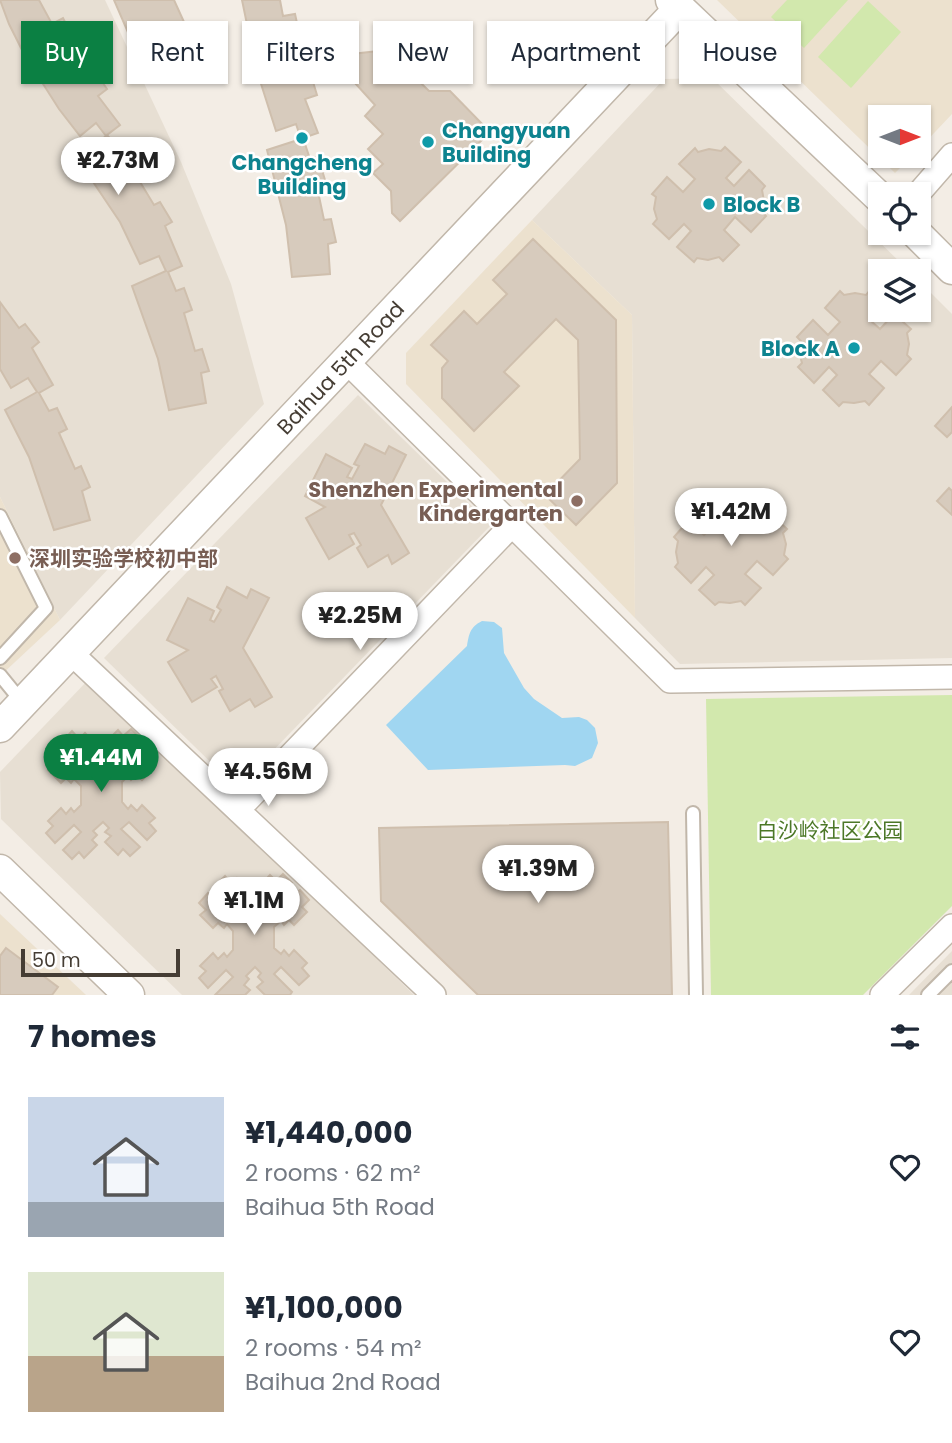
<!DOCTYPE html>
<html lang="en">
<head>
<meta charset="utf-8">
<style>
  :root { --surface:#fff; --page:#f6f6f7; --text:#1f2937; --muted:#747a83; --accent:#0b8043 }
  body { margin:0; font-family:Poppins,"Noto Sans SC",sans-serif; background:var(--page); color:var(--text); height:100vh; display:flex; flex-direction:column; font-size:26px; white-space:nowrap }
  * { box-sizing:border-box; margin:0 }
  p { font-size:23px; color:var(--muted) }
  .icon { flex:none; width:38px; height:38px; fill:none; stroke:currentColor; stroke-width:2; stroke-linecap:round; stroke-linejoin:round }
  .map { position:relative; height:995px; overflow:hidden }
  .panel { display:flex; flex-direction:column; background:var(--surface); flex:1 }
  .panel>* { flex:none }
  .banner { position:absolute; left:21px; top:21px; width:910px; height:63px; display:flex; gap:14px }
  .needle { width:46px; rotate:90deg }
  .fabs { position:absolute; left:868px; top:105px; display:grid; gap:14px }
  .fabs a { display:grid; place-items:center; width:63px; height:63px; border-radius:0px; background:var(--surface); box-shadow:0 2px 5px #0004; font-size:35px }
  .scale { position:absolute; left:21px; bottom:18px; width:159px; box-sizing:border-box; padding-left:7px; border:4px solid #453d34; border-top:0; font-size:19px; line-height:24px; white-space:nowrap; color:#453d34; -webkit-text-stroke:5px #fff; paint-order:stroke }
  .price { position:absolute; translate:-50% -60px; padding:0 16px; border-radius:24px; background:#fff; color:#222; font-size:23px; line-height:46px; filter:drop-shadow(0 2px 4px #0008) }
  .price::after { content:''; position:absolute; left:50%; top:42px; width:21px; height:16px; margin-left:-10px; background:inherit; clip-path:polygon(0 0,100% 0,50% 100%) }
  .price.on { background:var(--accent); color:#fff }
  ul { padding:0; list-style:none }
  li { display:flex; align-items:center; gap:21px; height:175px; padding:0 28px }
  li span { display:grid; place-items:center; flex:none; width:196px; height:140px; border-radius:0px; color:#555 }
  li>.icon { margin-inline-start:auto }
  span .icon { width:84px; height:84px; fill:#fffc; stroke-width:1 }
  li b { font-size:30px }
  h2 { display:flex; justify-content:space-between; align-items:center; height:84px; padding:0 28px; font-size:30px }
  .tag { padding:0 24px; border-radius:0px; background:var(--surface); box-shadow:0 2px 5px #0004; font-size:24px; line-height:63px }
  .tag.on { background:var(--accent); color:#fff }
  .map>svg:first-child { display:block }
  .residential { fill:#e7dfd3 }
  .education { fill:#ece1ce }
  .green { fill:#d2e8ad }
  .water { fill:#a0d6f1 }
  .building { fill:#d7cbbd; stroke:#cfbfad; stroke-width:2 }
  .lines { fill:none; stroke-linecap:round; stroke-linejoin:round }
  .service-casing { stroke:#c1b7aa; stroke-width:16 }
  .minor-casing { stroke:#c1b7aa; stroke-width:26 }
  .tertiary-casing { stroke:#c1b7aa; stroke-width:33 }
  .service { stroke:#fff; stroke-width:12 }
  .minor { stroke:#fff; stroke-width:23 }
  .tertiary { stroke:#fff; stroke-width:30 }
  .culture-dot { fill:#0f9aa8; stroke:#fff; stroke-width:2.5 }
  .education-dot { fill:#8d6e63; stroke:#fff; stroke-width:2.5 }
  .labels { text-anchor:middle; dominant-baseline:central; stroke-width:5; stroke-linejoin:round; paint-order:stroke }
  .culture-label { font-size:21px; font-weight:bold; fill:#0d838f; stroke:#fff; text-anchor:start }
  .street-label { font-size:21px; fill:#453d34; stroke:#fff }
  .education-label { font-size:21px; font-weight:bold; fill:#785e54; stroke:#fff; text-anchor:end }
  .park-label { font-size:21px; fill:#4c7827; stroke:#fff }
</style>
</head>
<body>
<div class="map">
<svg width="952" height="995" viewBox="0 0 952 995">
  <rect width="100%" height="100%" fill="#f3ede5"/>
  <g class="residential">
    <polygon points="0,0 105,0 181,162 231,284 264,404 60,620 0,497"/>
    <polygon points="712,78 909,271 880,271 880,310 919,310 919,281 952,314 952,658 680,664 635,618 632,315 532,220 664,79"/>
    <polygon points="358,395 491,525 237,788 104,658"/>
    <polygon points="89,679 414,995 182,995 1,819 0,772"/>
    <polygon points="952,951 952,995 909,995"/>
  </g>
  <g class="education">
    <polygon points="717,0 952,0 952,114 919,149 919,117 880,117 880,156 912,156 895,173"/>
    <polygon points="532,220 632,315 635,618 406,384 406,353"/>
    <polygon points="0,497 60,620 0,676"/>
    <polygon points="0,914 86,995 0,995"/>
  </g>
  <g class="green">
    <polygon points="787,0 848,0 804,48 771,17"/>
    <polygon points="868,1 901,32 851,88 818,57"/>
    <polygon points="952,695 952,906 863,995 711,995 706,699"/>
  </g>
  <path class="water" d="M482 621 494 622 502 628 504 653 524 688 534 699 562 718 579 717 587 720 595 728 598 743 592 758 575 766 565 765 428 770 386 725 467 646C469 634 470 627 482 621Z"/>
  <g class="building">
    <polygon points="0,0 39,0 52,24 63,18 74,39 63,45 73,61 84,77 94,70 107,89 98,96 120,125 107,135 121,152 128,147 141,167 134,172 154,205 160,202 172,222 165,226 182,266 168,272 176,291 184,288 192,310 184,313 195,351 202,349 209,371 201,373 206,403 169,410 158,359 132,286 166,271 159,256 140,264 120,222 77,158 106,136 96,123 80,136 59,109 24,54 9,24"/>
    <polygon points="114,0 174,0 184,22 133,44"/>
    <polygon points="242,0 280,0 283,16 295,14 300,37 288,39 292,58 298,76 310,72 317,95 305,99 318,133 303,138 310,159 318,157 325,180 316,182 324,220 331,219 336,242 328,244 330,274 292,277 286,225 267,150 301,139 296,124 276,131 256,68"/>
    <polygon points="387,50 429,91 450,91 490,132 400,221 392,213 391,191 373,173 383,164 368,149 383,134 365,116 375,105 355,83 352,54"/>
    <polygon points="725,147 741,162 726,178 734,186 749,170 765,186 762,190 764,201 762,212 766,216 751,232 735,217 724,230 739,245 723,261 719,257 708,260 697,258 694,262 677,247 691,231 684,224 669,239 653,224 657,219 654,209 656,197 652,194 667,177 683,192 695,179 679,164 695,148 698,152 709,149 721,151"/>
    <polygon points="533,239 616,320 617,483 576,525 545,495 580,459 578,340 556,319 504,372 519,386 474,431 442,398 442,368 448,361 431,345 464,311 477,324 507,294 493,280"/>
    <polygon points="870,290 880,300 880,310 882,310 871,321 880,329 894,314 911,329 907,333 909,344 907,355 911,359 896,375 881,361 869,374 884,388 869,405 865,401 854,403 843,402 839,406 823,390 837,375 829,367 814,383 798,367 802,363 799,352 801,341 797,337 813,320 828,335 840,322 825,308 840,291 844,295 855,293 866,295"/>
    <polygon points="0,302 19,328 25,324 39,342 32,348 53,385 39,393 49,411 57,408 67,429 59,433 75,469 81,466 90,487 82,491 90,520 54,530 29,457 5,410 37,392 28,378 11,388 0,369"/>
    <polygon points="952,407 952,432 947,437 935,426"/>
    <polygon points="365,444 385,454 389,446 406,455 381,505 409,553 392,564 388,555 368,567 357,548 361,545 354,533 349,535 354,544 329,559 306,518 325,507 305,496 326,454 352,468 347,477 352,479 359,466 354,464"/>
    <polygon points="949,488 952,491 952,515 937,501"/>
    <polygon points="746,490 763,506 748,521 756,529 771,514 787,529 783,533 786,544 784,555 788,559 773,575 757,561 745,574 761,588 745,605 741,601 730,603 719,602 715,605 699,590 714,575 706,567 691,583 675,567 678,563 676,552 678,541 674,537 689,520 704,535 716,522 701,508 716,491 721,495 732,493 743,494"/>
    <polygon points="227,587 247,598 251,589 269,598 243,648 272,697 255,707 250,699 230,711 219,691 223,689 216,676 211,679 217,687 192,702 168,662 188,650 167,640 188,598 214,611 210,620 214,622 221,610 217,607"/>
    <polygon points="131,729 140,738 122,756 129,764 147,745 156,755 149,762 155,767 142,780 137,775 131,780 128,776 122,782 122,802 128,809 131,805 137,811 142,805 155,818 149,823 156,831 147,840 129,822 121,829 140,847 130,856 123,849 118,855 105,842 111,836 105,832 109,828 103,822 93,831 97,835 92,840 97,845 84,858 79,852 72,859 63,850 81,832 74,825 55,843 46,833 53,826 48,821 61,808 66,814 71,808 74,812 81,805 81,786 74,779 71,783 66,778 61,783 48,770 53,765 46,758 56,748 74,766 81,759 63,741 72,731 79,739 85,733 98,746 92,751 97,757 94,760 100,766 109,757 106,754 111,748 105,743 118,730 123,736"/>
    <polygon points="668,822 672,995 478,995 381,901 379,828"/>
    <polygon points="283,874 292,883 274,901 281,908 300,890 309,900 302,907 307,912 294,925 289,920 284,925 281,921 274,927 274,948 281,954 284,950 289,956 294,950 307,963 302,968 309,976 299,985 281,967 274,974 292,992 290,995 265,995 257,987 263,982 258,977 261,973 255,967 246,976 249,979 244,985 250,990 245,995 215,995 233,977 226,970 208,988 199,978 206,971 200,966 213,953 218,959 224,953 227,957 233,950 233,931 227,924 224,928 218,923 213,928 200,915 206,910 199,903 208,893 226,911 233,904 215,886 225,876 232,884 237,878 250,891 244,897 250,902 246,905 252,911 262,902 258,899 263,893 258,888 270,875 276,881"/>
    <polygon points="6,948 58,987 52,995 0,995 0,956"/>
  </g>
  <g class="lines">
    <defs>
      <g id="service">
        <polyline points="0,516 46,608 0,658"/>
        <polyline points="0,675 22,702"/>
        <polyline points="693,813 696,995"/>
        <polyline points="928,995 952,971"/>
      </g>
      <g id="minor">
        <polyline points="918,194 952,155"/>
        <polyline points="346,361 670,681 952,677"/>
        <polyline points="71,653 434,995"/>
        <polyline points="238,810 512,525"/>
        <polyline points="882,995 952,926"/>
      </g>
      <g id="tertiary">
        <polyline points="671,0 880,198"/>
        <polyline points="916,233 952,269"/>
        <path id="s1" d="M0 727 680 8"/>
        <polyline points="0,870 129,995"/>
      </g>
    </defs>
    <use href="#service" class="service-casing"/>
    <use href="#minor" class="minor-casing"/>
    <use href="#tertiary" class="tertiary-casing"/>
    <use href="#service" class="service"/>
    <use href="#minor" class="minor"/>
    <use href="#tertiary" class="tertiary"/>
  </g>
  <g class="culture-dot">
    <circle cx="302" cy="138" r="7"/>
    <circle cx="428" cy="142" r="7"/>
    <circle cx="709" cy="204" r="7"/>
    <circle cx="854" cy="348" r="7"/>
  </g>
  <g class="education-dot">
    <circle cx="577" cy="501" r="7"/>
    <circle cx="15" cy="558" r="7"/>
  </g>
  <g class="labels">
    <g class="culture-label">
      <text x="442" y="130">Changyuan<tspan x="442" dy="24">Building</tspan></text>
      <text x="302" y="162" text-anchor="middle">Changcheng<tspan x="302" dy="24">Building</tspan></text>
      <text x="723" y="204">Block B</text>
      <text x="840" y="348" text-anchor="end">Block A</text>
    </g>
    <g class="street-label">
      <text stroke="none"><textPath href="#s1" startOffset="495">Baihua 5th Road</textPath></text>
    </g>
    <g class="education-label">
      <text x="563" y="489">Shenzhen Experimental<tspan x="563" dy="24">Kindergarten</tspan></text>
      <text x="29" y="558" text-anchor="start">深圳实验学校初中部</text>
    </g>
    <g class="park-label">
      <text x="830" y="830">白沙岭社区公园</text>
    </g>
  </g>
</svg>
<div class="fabs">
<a><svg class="needle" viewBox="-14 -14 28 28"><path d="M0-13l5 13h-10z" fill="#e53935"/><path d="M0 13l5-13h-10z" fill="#747a83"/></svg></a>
<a><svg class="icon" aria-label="locate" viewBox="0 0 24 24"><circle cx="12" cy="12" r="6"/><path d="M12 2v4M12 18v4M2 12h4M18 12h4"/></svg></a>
<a><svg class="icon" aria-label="layers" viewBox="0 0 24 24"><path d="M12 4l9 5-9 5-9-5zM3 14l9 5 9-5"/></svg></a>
</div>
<div class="scale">50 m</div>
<b class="price" style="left:118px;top:197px">¥2.73M</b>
<b class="price" style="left:731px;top:548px">¥1.42M</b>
<b class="price" style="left:360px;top:652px">¥2.25M</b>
<b class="price on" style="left:101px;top:794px">¥1.44M</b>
<b class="price" style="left:268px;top:808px">¥4.56M</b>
<b class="price" style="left:538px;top:905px">¥1.39M</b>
<b class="price" style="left:254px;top:937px">¥1.1M</b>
<div class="banner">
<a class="tag on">Buy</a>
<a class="tag">Rent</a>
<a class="tag">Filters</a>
<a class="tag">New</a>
<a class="tag">Apartment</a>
<a class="tag">House</a>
</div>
</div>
<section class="panel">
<h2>7 homes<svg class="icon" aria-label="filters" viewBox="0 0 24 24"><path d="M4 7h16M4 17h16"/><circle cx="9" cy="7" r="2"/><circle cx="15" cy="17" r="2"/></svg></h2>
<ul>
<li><span style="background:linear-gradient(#c9d6e8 75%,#9aa5b1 0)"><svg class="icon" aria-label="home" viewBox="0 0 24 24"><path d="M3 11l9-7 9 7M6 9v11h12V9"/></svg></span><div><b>¥1,440,000</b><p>2 rooms · 62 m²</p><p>Baihua 5th Road</p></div><svg class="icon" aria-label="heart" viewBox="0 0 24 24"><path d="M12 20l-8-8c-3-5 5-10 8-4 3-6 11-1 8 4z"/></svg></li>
<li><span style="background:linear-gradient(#dfe7d0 60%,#b9a48a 0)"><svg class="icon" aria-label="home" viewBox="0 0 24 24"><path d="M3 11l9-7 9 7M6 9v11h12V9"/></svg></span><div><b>¥1,100,000</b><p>2 rooms · 54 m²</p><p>Baihua 2nd Road</p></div><svg class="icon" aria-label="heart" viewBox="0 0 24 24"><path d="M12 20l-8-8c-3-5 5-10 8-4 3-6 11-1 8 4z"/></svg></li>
</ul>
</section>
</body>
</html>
